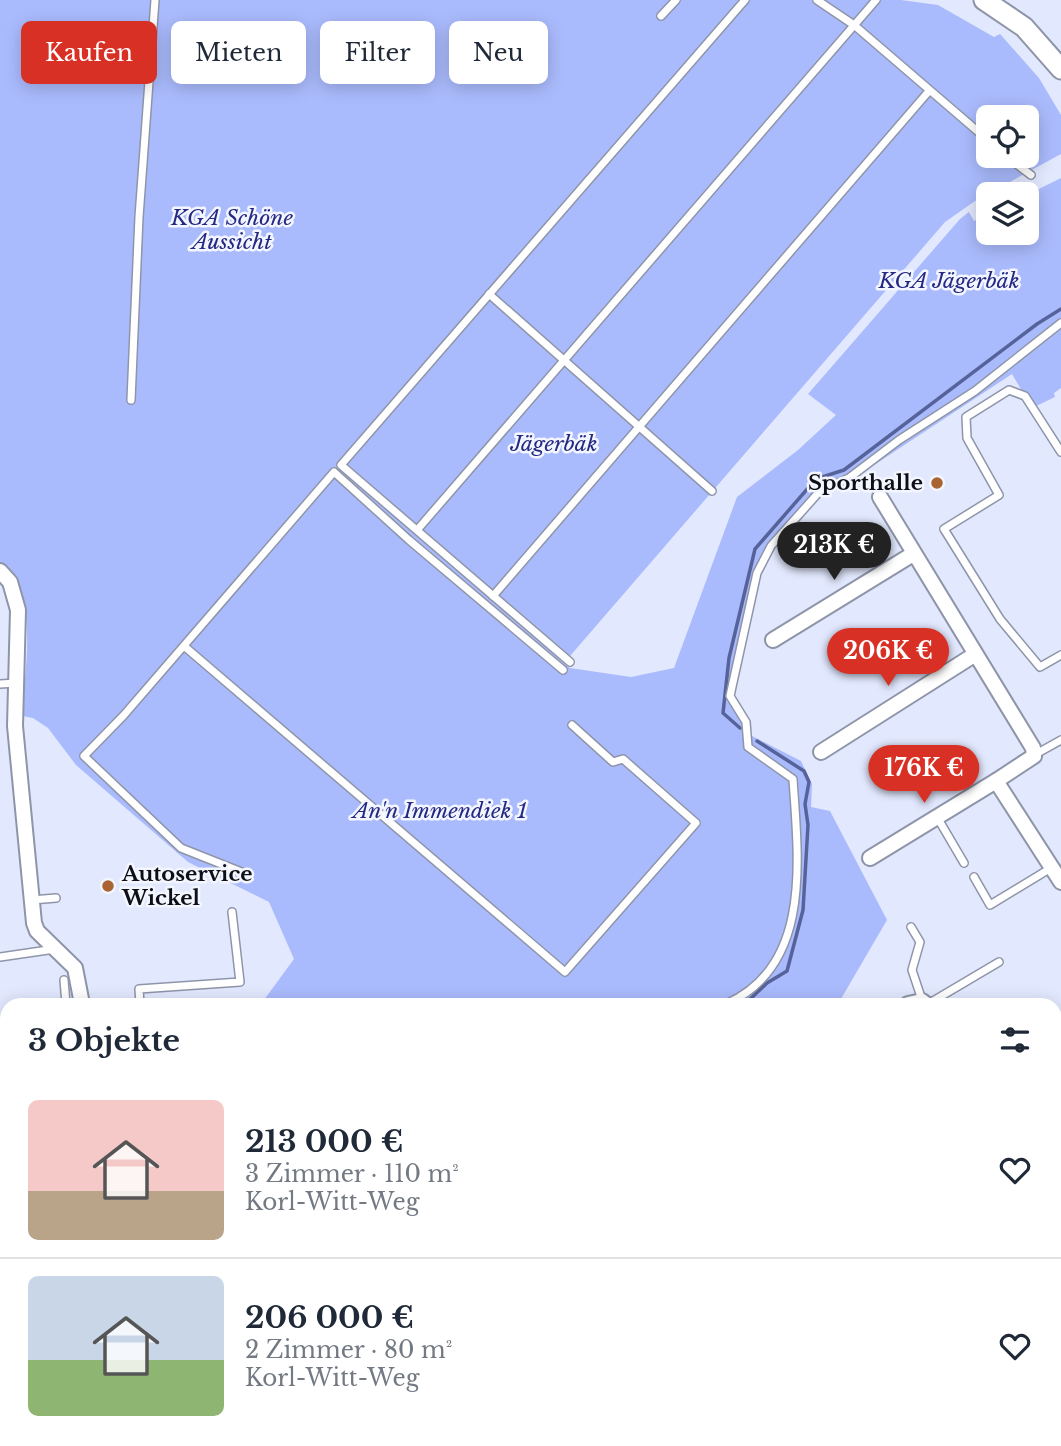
<!DOCTYPE html>
<html lang="de">
<head>
<meta charset="utf-8">
<style>
  :root { --surface:#fff; --page:#f2f2f3; --text:#1f2937; --muted:#747a83; --line:#e0e1e3; --accent:#d93025 }
  body { margin:0; font-family:"Libre Baskerville",serif; background:var(--page); color:var(--text); height:100vh; display:flex; flex-direction:column; font-size:26px; white-space:nowrap }
  * { box-sizing:border-box; margin:0 }
  p { font-size:23px; color:var(--muted) }
  .icon { flex:none; width:38px; height:38px; fill:none; stroke:currentColor; stroke-width:2; stroke-linecap:round; stroke-linejoin:round }
  .map { position:relative; flex:1; overflow:hidden }
  .panel { position:absolute; left:0px; top:998px; width:1062px; height:450px; display:flex; flex-direction:column; background:var(--surface); border-radius:21px 21px 0 0; box-shadow:0 4px 18px #0003 }
  .panel>* { flex:none }
  .guide { position:absolute; left:21px; top:21px; width:700px; height:63px; display:flex; gap:14px }
  .fabs { position:absolute; left:976px; top:105px; display:grid; gap:14px }
  .fabs a { display:grid; place-items:center; width:63px; height:63px; border-radius:10px; background:var(--surface); box-shadow:0 4px 18px #0003; font-size:35px }
  .price { position:absolute; translate:-50% -60px; padding:0 16px; border-radius:24px; background:var(--accent); color:#fff; font-size:23px; line-height:46px; filter:drop-shadow(0 2px 4px #0008) }
  .price::after { content:''; position:absolute; left:50%; top:42px; width:21px; height:16px; margin-left:-10px; background:inherit; clip-path:polygon(0 0,100% 0,50% 100%) }
  .price.on { background:#222; color:#fff }
  ul { padding:0; list-style:none }
  li { display:flex; align-items:center; gap:21px; height:175px; padding:0 28px }
  li+li { border-top:2px solid var(--line) }
  li span { display:grid; place-items:center; flex:none; width:196px; height:140px; border-radius:10px; color:#555 }
  li>.icon { margin-inline-start:auto }
  span .icon { width:84px; height:84px; fill:#fffc; stroke-width:1 }
  li b { font-size:30px }
  h2 { display:flex; justify-content:space-between; align-items:center; height:84px; padding:0 28px; font-size:30px }
  .tag { padding:0 24px; border-radius:10px; background:var(--surface); box-shadow:0 4px 18px #0003; font-size:24px; line-height:63px }
  .tag.on { background:var(--accent); color:#fff }
  .map>svg:first-child { display:block }
  .green { fill:#aabbfd; fill-rule:evenodd }
  .lines { fill:none; stroke-linecap:round; stroke-linejoin:round }
  .stream { stroke:#56639b; stroke-width:3.5 }
  .lane-casing { stroke:#8f95a9; stroke-width:10 }
  .street-casing { stroke:#8f95a9; stroke-width:18 }
  .secondary-casing { stroke:#8f95a9; stroke-width:23 }
  .lane { stroke:#fff; stroke-width:7 }
  .street { stroke:#fff; stroke-width:14 }
  .secondary { stroke:#fff; stroke-width:19 }
  .poi-dot { fill:#a86533; stroke:#f3f6ff; stroke-width:2.5 }
  .labels { text-anchor:middle; dominant-baseline:central; stroke-width:5; stroke-linejoin:round; paint-order:stroke }
  .park-label { font-size:21px; font-style:italic; fill:#242983; stroke:#f3f6ff }
  .poi-label { font-size:21px; font-weight:bold; fill:#0d0e16; stroke:#f3f6ff; text-anchor:end }
</style>
</head>
<body>
<div class="map">
<svg width="1061" height="1446" viewBox="0 0 1061 1446">
  <rect width="100%" height="100%" fill="#e2e8fe"/>
  <g class="green">
    <path d="M0 0H901L938 5 994 37 1000 34 1039 78 1061 115V154L975 201 945 222 564 663 570 668 631 677 674 668 737 497 798 450 836 415 808 394 960 219 969 212 974 221 989 214V233H1027V195L1061 178V388L1054 393 1055 397 1032 408 1012 374 865 471 822 495 772 548 757 584 738 663 734 702 752 736 801 761 812 784 811 807 830 811 887 920 838 1004H261L294 959 269 902 188 862 76 765 48 728 33 718 22 716C24 672 41 591 0 562ZM989 117H1027V156H989Z"/>
    <polygon points="66,1440 602,1440 599,1446 62,1446"/>
  </g>
  <g class="lines">
    <g class="stream">
      <polyline points="740,728 723,713 729,658 755,549 816,479 844,470 1037,324 1061,309"/>
      <polyline points="745,1004 767,983 787,971 803,910 808,825 805,804 809,782 804,771 757,741"/>
      <polyline points="96,1446 99,1440"/>
    </g>
    <defs>
      <g id="lane">
        <polyline points="817,0 854,25 989,141"/>
        <polyline points="661,16 676,0"/>
        <polyline points="1006,156 1031,175"/>
        <polyline points="489,294 712,491"/>
        <polyline points="131,400 139,217 155,0"/>
        <polyline points="1061,452 1025,396 1009,390 966,417 967,438 999,495 944,529 1000,619 1040,667 1061,655"/>
        <polyline points="418,529 876,0"/>
        <polyline points="493,596 929,91"/>
        <polyline points="184,646 565,972 696,823 623,759 613,762 572,725"/>
        <polyline points="570,662 341,465 745,0"/>
        <polyline points="0,684 17,683"/>
        <polyline points="1034,755 1061,740"/>
        <polyline points="937,817 964,863"/>
        <polyline points="249,875 181,848 84,756 124,715 334,472 409,540 563,670"/>
        <polyline points="974,877 990,905 1051,868"/>
        <polyline points="32,900 56,898"/>
        <polyline points="911,927 920,942 912,970 922,1000"/>
        <polyline points="0,957 55,949"/>
        <polyline points="64,980 66,1004"/>
        <polyline points="140,1004 139,989 240,982 232,912"/>
        <path d="M726 1004C813 966 798 857 793 779L748 747 746 722 730 696 757 573 771 546 820 491 849 478 899 440 975 391 1061 323"/>
        <polyline points="928,1004 999,962"/>
        <polyline points="0,1134 7,1134"/>
        <polyline points="0,1171 7,1171"/>
        <polyline points="1055,1193 1061,1195"/>
        <polyline points="1055,1223 1061,1226"/>
        <polyline points="0,1330 7,1330"/>
        <polyline points="702,1440 725,1446"/>
        <polyline points="753,1440 762,1446"/>
        <polyline points="853,1440 862,1446"/>
        <polyline points="689,1446 693,1440"/>
      </g>
      <g id="street">
        <polyline points="880,497 1033,748 1034,756 996,781 1061,882"/>
        <polyline points="0,571 10,582 18,610 15,726 34,923 37,931 75,968 82,1004"/>
        <polyline points="773,640 913,554"/>
        <polyline points="821,752 974,655"/>
        <polyline points="870,858 996,781"/>
        <polyline points="908,1004 922,1001 926,1004"/>
        <polyline points="1055,1075 1061,1077"/>
        <polyline points="1055,1115 1061,1103"/>
        <polyline points="0,1154 7,1153"/>
        <polyline points="1055,1317 1061,1320"/>
        <polyline points="900,1446 903,1440"/>
      </g>
      <polyline id="secondary" points="984,0 1024,27 1061,69"/>
    </defs>
    <use href="#lane" class="lane-casing"/>
    <use href="#street" class="street-casing"/>
    <use href="#secondary" class="secondary-casing"/>
    <use href="#lane" class="lane"/>
    <use href="#street" class="street"/>
    <use href="#secondary" class="secondary"/>
  </g>
  <g class="poi-dot">
    <circle cx="937" cy="483" r="7"/>
    <circle cx="108" cy="886" r="7"/>
  </g>
  <g class="labels">
    <g class="park-label">
      <text x="232" y="218">KGA Schöne<tspan x="232" dy="24">Aussicht</tspan></text>
      <text x="949" y="281">KGA Jägerbäk</text>
      <text x="554" y="444">Jägerbäk</text>
      <text x="440" y="811">An'n Immendiek 1</text>
    </g>
    <g class="poi-label">
      <text x="923" y="483">Sporthalle</text>
      <text x="122" y="874" text-anchor="start">Autoservice<tspan x="122" dy="24">Wickel</tspan></text>
    </g>
  </g>
</svg>
<div class="fabs">
<a><svg class="icon" aria-label="locate" viewBox="0 0 24 24"><circle cx="12" cy="12" r="6"/><path d="M12 2v4M12 18v4M2 12h4M18 12h4"/></svg></a>
<a><svg class="icon" aria-label="layers" viewBox="0 0 24 24"><path d="M12 4l9 5-9 5-9-5zM3 14l9 5 9-5"/></svg></a>
</div>
<b class="price on" style="left:834px;top:582px">213K €</b>
<b class="price" style="left:888px;top:688px">206K €</b>
<b class="price" style="left:924px;top:805px">176K €</b>
<div class="guide">
<a class="tag on">Kaufen</a>
<a class="tag">Mieten</a>
<a class="tag">Filter</a>
<a class="tag">Neu</a>
</div>
<section class="panel">
<h2>3 Objekte<svg class="icon" aria-label="filters" viewBox="0 0 24 24"><path d="M4 7h16M4 17h16"/><circle cx="9" cy="7" r="2"/><circle cx="15" cy="17" r="2"/></svg></h2>
<ul>
<li><span style="background:linear-gradient(#f6c9c9 65%,#b9a48a 0)"><svg class="icon" aria-label="home" viewBox="0 0 24 24"><path d="M3 11l9-7 9 7M6 9v11h12V9"/></svg></span><div><b>213 000 €</b><p>3 Zimmer · 110 m²</p><p>Korl-Witt-Weg</p></div><svg class="icon" aria-label="heart" viewBox="0 0 24 24"><path d="M12 20l-8-8c-3-5 5-10 8-4 3-6 11-1 8 4z"/></svg></li>
<li><span style="background:linear-gradient(#c9d6e8 60%,#8fb573 0)"><svg class="icon" aria-label="home" viewBox="0 0 24 24"><path d="M3 11l9-7 9 7M6 9v11h12V9"/></svg></span><div><b>206 000 €</b><p>2 Zimmer · 80 m²</p><p>Korl-Witt-Weg</p></div><svg class="icon" aria-label="heart" viewBox="0 0 24 24"><path d="M12 20l-8-8c-3-5 5-10 8-4 3-6 11-1 8 4z"/></svg></li>
</ul>
</section>
</div>
</body>
</html>
